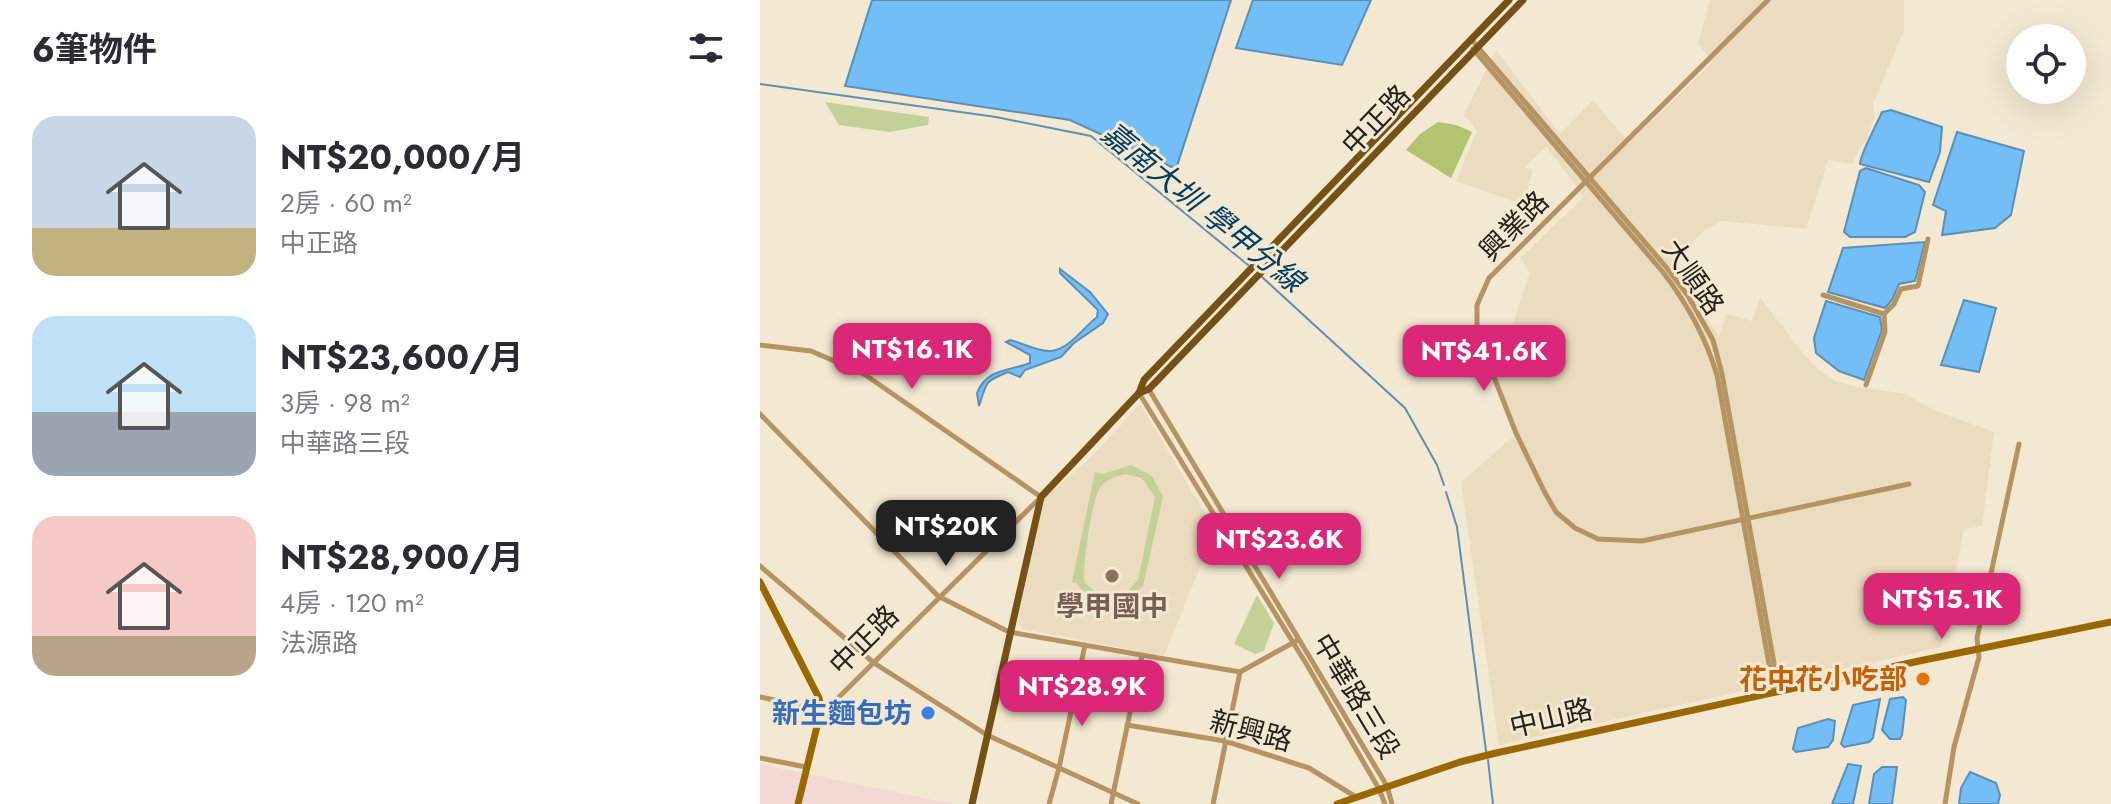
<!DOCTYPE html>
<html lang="zh-TW">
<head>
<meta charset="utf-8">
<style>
  :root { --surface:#fff; --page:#f7f7f7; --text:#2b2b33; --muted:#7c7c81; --accent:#db2777 }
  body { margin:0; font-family:Jost,"Noto Sans TC",sans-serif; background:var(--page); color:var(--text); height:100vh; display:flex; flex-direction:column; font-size:30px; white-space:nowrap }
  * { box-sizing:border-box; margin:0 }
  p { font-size:26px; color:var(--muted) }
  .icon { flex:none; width:44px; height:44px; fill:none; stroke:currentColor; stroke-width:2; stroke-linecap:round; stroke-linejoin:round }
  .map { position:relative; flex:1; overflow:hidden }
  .panel { display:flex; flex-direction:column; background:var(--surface); width:760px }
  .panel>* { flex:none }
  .buttons { position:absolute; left:1246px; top:24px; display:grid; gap:16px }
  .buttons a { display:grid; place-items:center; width:80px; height:80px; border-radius:50%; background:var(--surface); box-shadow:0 8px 32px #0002; font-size:40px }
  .price { position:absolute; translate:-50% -68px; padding:0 18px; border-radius:16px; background:var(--accent); color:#fff; font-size:26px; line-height:52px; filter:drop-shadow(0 2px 4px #0008) }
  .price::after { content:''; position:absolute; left:50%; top:48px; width:24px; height:18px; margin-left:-12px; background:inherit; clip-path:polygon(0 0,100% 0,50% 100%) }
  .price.on { background:#222; color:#fff }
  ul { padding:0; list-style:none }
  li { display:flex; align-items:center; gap:24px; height:200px; padding:0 32px }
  li span { display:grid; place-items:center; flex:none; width:224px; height:160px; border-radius:24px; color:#555 }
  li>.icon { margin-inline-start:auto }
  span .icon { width:96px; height:96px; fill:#fffc; stroke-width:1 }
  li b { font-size:34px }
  h2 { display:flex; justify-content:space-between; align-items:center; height:96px; padding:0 32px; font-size:34px }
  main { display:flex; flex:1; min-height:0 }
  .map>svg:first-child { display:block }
  .commercial { fill:#f3d8d4 }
  .built { fill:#ebdcbf }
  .green { fill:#c3d098; fill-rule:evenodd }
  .forest { fill:#b2c470 }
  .water { fill:#73bef7; stroke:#5c8fb5; stroke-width:2 }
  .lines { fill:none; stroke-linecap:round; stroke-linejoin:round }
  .stream { stroke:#5c8fb5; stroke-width:2 }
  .street { stroke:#b59363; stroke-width:5 }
  .secondary { stroke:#9a6803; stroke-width:7 }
  .primary { stroke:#745115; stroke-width:7 }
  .education-dot { fill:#8d6e63; stroke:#f3e8d2; stroke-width:3 }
  .food-dot { fill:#e8710a; stroke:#f3e8d2; stroke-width:3 }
  .shop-dot { fill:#3f7fe0; stroke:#f3e8d2; stroke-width:3 }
  .labels { text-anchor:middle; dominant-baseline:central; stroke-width:6; stroke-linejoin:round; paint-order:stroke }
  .street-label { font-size:28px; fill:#26221a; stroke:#f3e8d2 }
  .education-label { font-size:28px; font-weight:bold; fill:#785e54; stroke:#f3e8d2 }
  .food-label { font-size:28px; font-weight:bold; fill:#c56008; stroke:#f3e8d2; text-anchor:end }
  .shop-label { font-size:28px; font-weight:bold; fill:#366cbe; stroke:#f3e8d2; text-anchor:end }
  .water-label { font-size:30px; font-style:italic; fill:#003e62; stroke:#f3e8d2 }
</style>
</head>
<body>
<main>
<section class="panel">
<h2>6筆物件<svg class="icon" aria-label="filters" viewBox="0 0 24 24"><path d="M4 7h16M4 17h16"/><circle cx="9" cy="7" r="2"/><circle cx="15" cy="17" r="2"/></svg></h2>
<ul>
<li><span style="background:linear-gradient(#c9d6e8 70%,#c2b280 0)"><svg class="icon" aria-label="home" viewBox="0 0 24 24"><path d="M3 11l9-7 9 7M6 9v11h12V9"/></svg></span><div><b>NT$20,000/月</b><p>2房 · 60 m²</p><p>中正路</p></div></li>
<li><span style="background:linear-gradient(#bfe0f5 60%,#9aa5b1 0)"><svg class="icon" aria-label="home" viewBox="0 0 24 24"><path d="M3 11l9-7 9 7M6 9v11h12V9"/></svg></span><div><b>NT$23,600/月</b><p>3房 · 98 m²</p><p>中華路三段</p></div></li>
<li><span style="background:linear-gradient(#f6c9c9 75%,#b9a48a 0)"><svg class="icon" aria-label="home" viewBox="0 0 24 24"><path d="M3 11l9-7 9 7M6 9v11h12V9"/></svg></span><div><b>NT$28,900/月</b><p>4房 · 120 m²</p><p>法源路</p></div></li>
</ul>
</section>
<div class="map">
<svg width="1351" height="804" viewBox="0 0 1351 804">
  <rect width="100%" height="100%" fill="#f3e8d2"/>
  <polygon class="commercial" points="0,764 178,801 195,804 0,804"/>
  <g class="built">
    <polygon points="950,0 1144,0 1144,30 1113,104 1115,115 1107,139 1098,150 1093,164 1068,160 1046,229 961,221 944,231 911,263 959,337 966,314 993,321 1000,297 1045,356 1057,369 1074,380 1092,386 1145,394 1176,411 1234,432 1222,526 1204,529 1181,647 739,745 701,482 754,436 736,377 769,274 761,257 824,197 786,146 765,168 773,169 764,205 696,181 717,131 704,115 736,50 800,134 833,100 869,143 953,62 938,44"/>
    <polygon points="380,404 455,530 404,656 262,629 258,622 282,500 328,460"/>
  </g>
  <g class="green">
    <polygon points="65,102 169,117 168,125 129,132 79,125"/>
    <path d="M371 465 392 476 403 497 383 586 365 604C341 606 329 605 317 583L312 582 335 472 343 474ZM365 474 382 478 395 497 378 580 364 595 343 598 325 583C321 570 332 502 339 489 344 480 356 476 365 474Z"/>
    <polygon points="497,595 514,623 504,651 495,654 474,644"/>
  </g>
  <polygon class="forest" points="678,122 696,125 712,132 691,178 646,150 660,134"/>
  <g class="water">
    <polygon points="112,0 471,0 416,169 310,120 85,86"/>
    <polygon points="493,0 611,0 582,65 476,48"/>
    <path d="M1131 110 1182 127 1180 152 1169 182 1100 164C1100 154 1117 124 1122 112Z"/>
    <polygon points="1197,132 1264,151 1251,215 1235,228 1182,235 1186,211 1173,205"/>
    <polygon points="1106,168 1159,185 1165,192 1155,232 1145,237 1090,237 1084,232 1100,171"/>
    <polygon points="1165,242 1155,281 1139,284 1132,300 1125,308 1068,292 1083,248"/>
    <path d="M300 269 330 292 348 314 343 323 314 343 301 357 265 370 260 377 248 372C223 382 227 383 219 406L217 393C227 368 250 371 270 363V355L246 342 250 340C263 343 276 351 289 351 307 352 324 327 337 317L338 310 300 273Z"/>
    <polygon points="1204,300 1236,308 1219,372 1181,365"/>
    <polygon points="1066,301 1120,317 1122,330 1104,380 1079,371 1056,353 1054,338"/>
    <polygon points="1143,697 1146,700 1142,735 1140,739 1130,739 1122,730 1130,699"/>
    <polygon points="1120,699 1113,738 1109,742 1084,747 1081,744 1093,705"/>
    <polygon points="1068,719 1075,721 1073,740 1068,747 1036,752 1033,749 1038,728"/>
    <polygon points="1088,764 1101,766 1093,804 1072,804"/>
    <polygon points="1122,767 1137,767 1132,804 1109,804 1114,774"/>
    <polygon points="1210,772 1236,783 1240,795 1238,804 1199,804 1201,788"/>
  </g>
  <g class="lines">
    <g class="stream">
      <polyline points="0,84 236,117 331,136 488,265"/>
      <polyline points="502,277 645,408 677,465 684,485"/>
      <polyline points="686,492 697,527 726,751"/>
      <polyline points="728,760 733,804"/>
    </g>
    <g class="street">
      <polyline points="1008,0 729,278 717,305 717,327 721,344 756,433 784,491 796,512 815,528 838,539 882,541 1149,484"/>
      <polyline points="711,39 906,267 928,296 953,340 962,374 1019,691"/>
      <path d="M713 49 902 271C927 303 945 335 957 375L1014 692"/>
      <polyline points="1063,295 1124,314"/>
      <polyline points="0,345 51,351 104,374 281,497 76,700 61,710 0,697"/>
      <polyline points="1106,385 1125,332 1124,314 1134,304 1141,289 1158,286 1168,239"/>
      <polyline points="388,388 627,786 632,804"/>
      <polyline points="379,393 547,665 619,789 625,804"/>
      <polyline points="0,414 178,596 249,632 480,672 538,640"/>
      <polyline points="0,566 114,663 227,735 378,804"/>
      <polyline points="367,725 465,741 549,768 596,797"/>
      <polyline points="0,758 46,767"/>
      <polyline points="289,804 299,768 325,645"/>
      <polyline points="351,804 382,655"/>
      <polyline points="453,804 480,672"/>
      <polyline points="1185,804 1194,747 1219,657 1217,638 1259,444"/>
    </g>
    <g class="secondary">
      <polyline points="0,582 59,698 61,710 38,804"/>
      <polyline points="577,804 700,762 736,753 1159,661 1351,622"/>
    </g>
    <g class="primary">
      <polyline points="379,393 389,389 763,0"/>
      <polyline points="212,804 281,497 379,393 384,380 749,0"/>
    </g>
  </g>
  <circle class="education-dot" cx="352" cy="576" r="8"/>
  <circle class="food-dot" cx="1163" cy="679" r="8"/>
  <circle class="shop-dot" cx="168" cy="713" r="8"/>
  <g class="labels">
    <g class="street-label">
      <text transform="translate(616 120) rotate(-46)">中正路</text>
      <text transform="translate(754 226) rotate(-45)">興業路</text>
      <text transform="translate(933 277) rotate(55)">大順路</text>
      <text transform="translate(104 640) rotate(-45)">中正路</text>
      <text transform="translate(596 696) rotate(59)">中華路三段</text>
      <text transform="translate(791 718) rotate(-13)">中山路</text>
      <text transform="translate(491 731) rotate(15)">新興路</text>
    </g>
    <g class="education-label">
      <text x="352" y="606">學甲國中</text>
    </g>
    <g class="food-label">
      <text x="1147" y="679">花中花小吃部</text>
    </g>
    <g class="shop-label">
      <text x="152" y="713">新生麵包坊</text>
    </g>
    <g class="water-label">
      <text transform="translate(443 207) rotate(39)">嘉南大圳 學甲分線</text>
    </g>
  </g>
</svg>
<div class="buttons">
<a><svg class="icon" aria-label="locate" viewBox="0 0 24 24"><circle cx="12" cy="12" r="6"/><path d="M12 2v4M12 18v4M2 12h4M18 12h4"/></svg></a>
</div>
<b class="price" style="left:152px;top:391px">NT$16.1K</b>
<b class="price" style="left:724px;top:393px">NT$41.6K</b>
<b class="price on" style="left:186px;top:568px">NT$20K</b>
<b class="price" style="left:519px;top:581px">NT$23.6K</b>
<b class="price" style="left:1182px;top:641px">NT$15.1K</b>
<b class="price" style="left:322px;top:728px">NT$28.9K</b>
</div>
</main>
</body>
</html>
